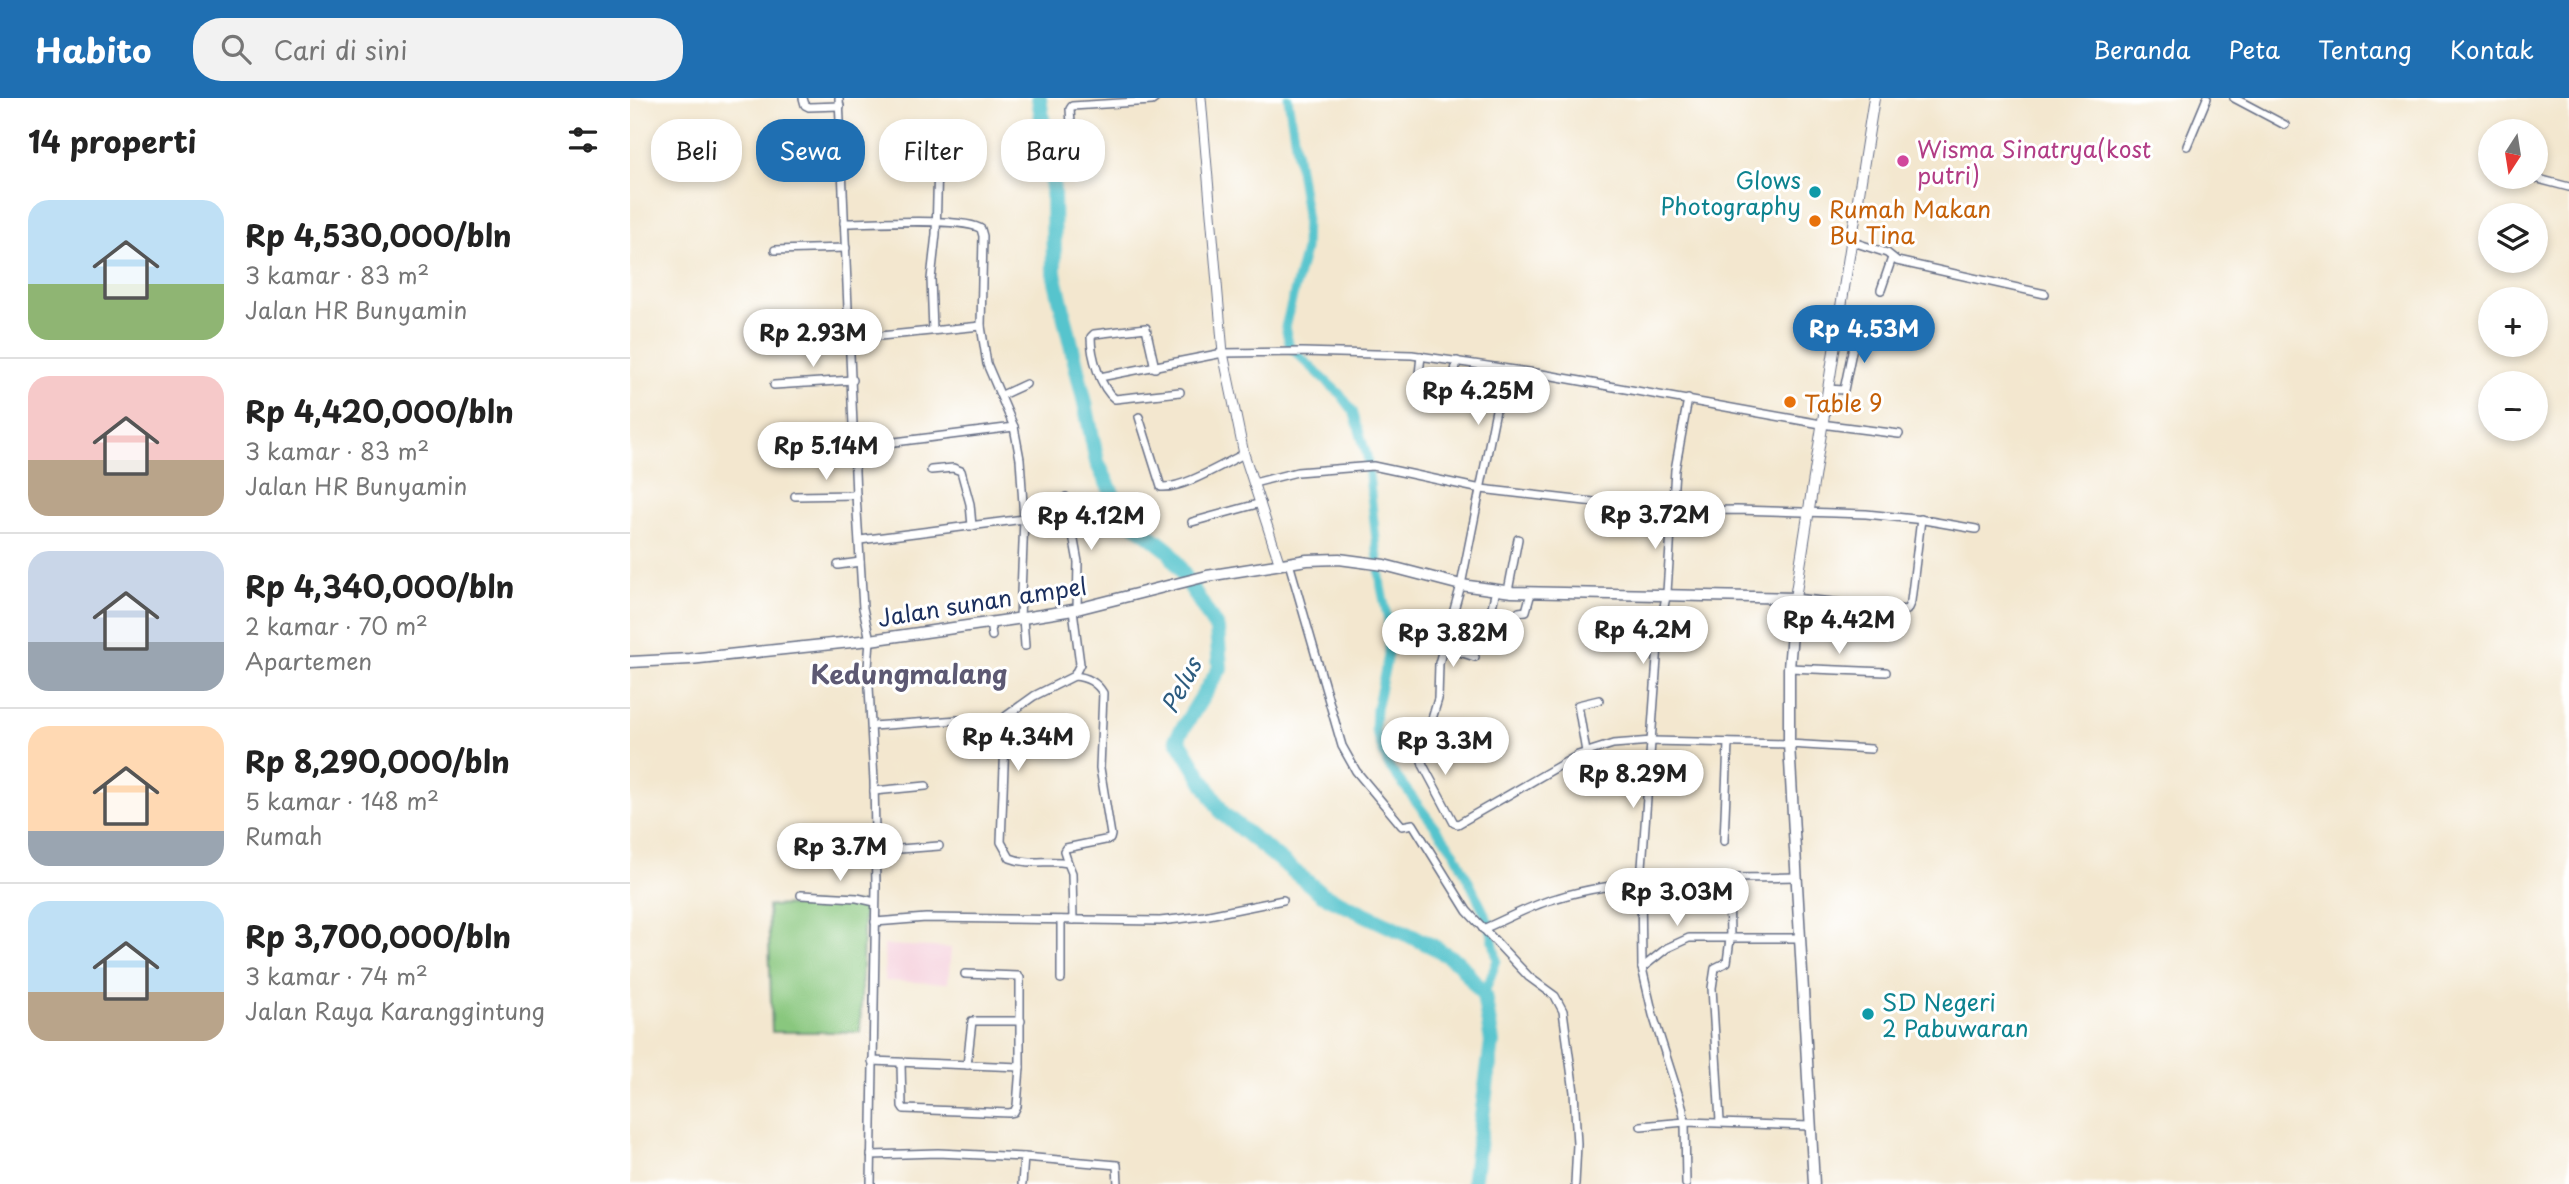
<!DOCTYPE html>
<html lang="id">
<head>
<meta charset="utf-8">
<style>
  :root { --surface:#fff; --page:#f2f2f2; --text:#222; --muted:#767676; --line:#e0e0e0; --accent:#1f6fb2 }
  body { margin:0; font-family:"Playpen Sans",sans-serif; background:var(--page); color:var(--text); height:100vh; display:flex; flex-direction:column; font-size:26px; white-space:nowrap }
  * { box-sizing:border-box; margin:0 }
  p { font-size:23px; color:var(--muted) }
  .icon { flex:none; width:38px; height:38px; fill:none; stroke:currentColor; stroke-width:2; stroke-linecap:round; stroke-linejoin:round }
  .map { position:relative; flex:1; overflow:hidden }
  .panel { display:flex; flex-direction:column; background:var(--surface); width:630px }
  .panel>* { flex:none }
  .guide { position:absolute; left:21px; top:21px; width:665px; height:63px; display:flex; gap:14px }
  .needle { width:46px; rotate:192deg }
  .controls { position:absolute; left:1848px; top:21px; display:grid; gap:14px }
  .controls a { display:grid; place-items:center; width:70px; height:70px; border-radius:50%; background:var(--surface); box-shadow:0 4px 10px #0003; font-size:35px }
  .price { position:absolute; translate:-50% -60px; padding:0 16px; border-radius:24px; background:#fff; color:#222; font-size:23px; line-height:46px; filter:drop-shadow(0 2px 4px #0008) }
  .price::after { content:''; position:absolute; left:50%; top:42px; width:21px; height:16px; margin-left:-10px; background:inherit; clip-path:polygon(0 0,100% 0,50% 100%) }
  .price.selected { background:var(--accent); color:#fff }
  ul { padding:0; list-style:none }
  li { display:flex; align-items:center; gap:21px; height:175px; padding:0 28px }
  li+li { border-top:2px solid var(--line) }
  li span { display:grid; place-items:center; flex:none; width:196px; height:140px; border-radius:21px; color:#555 }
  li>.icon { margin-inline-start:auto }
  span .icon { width:84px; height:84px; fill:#fffc; stroke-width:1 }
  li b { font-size:30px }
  h2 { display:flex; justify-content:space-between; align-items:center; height:84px; padding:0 28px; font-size:30px }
  .pill { padding:0 24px; border-radius:28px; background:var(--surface); box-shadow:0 4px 10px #0003; font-size:24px; line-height:63px }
  .pill.selected { background:var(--accent); color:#fff }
  header { display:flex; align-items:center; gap:42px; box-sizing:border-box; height:98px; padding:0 35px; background:var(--accent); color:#fff }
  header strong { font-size:33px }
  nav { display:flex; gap:38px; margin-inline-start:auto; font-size:24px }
  .search { width:490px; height:63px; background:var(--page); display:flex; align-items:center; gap:18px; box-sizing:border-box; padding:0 24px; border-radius:28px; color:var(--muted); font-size:26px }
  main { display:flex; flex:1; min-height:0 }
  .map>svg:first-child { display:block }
  .built { fill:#f5cfdb }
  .green { fill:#89c77e; stroke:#527b6e; stroke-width:2 }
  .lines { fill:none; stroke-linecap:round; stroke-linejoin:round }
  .canal { stroke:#57c4cd; stroke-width:9 }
  .river { stroke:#57c4cd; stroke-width:16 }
  .minor-casing { stroke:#676f86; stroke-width:10 }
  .tertiary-casing { stroke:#676f86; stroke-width:11 }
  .secondary-casing { stroke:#676f86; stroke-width:12 }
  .primary-casing { stroke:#676f86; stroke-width:13 }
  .minor { stroke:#fff; stroke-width:7 }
  .tertiary { stroke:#fff; stroke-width:9 }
  .secondary { stroke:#fff; stroke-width:10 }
  .primary { stroke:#fff; stroke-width:10 }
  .hotel-dot { fill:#d1479c; stroke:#fff; stroke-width:2.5 }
  .culture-dot { fill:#0f9aa8; stroke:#fff; stroke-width:2.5 }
  .food-dot { fill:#e8710a; stroke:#fff; stroke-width:2.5 }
  .labels { text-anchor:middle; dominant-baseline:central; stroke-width:6; stroke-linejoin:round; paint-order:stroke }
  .hotel-label { font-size:23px; fill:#b23c85; stroke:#fff; text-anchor:start }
  .culture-label { font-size:23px; fill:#0d838f; stroke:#fff; text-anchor:end }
  .food-label { font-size:23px; fill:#c56008; stroke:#fff; text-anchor:start }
  .street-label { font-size:23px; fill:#1b2f5e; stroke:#fff }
  .water-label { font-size:24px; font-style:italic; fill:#2d5c7f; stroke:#fff }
  .quarter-label { font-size:26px; font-weight:bold; fill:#5d5973; stroke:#fff }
</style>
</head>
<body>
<header>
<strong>Habito</strong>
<div class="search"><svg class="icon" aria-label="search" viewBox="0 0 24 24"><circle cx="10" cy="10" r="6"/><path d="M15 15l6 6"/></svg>Cari di sini</div>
<nav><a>Beranda</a><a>Peta</a><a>Tentang</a><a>Kontak</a></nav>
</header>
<main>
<section class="panel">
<h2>14 properti<svg class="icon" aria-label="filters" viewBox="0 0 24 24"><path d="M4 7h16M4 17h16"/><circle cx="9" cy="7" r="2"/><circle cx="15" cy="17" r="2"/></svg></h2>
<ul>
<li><span style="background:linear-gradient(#bfe0f5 60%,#8fb573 0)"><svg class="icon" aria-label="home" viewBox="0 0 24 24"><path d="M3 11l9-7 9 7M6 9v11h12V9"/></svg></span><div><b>Rp 4,530,000/bln</b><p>3 kamar · 83 m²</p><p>Jalan HR Bunyamin</p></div></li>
<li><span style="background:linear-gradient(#f6c9c9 60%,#b9a48a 0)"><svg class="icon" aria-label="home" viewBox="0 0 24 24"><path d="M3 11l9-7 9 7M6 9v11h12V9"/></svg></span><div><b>Rp 4,420,000/bln</b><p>3 kamar · 83 m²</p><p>Jalan HR Bunyamin</p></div></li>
<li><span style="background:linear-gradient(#c9d6e8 65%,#9aa5b1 0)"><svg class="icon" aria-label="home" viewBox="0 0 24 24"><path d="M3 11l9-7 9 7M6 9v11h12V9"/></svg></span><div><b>Rp 4,340,000/bln</b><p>2 kamar · 70 m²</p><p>Apartemen</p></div></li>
<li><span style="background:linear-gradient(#ffd9b3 75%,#9aa5b1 0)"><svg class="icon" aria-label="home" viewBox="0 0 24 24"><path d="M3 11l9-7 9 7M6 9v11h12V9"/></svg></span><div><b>Rp 8,290,000/bln</b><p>5 kamar · 148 m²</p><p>Rumah</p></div></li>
<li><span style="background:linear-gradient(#bfe0f5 65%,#b9a48a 0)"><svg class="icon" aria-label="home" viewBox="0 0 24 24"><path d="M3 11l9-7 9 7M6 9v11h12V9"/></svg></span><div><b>Rp 3,700,000/bln</b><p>3 kamar · 74 m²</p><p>Jalan Raya Karanggintung</p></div></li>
</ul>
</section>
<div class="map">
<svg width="1939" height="1086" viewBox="0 0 1939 1086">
  <rect width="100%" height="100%" fill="#fff"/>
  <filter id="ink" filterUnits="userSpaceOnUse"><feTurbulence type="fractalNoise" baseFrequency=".0143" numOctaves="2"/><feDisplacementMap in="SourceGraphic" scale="14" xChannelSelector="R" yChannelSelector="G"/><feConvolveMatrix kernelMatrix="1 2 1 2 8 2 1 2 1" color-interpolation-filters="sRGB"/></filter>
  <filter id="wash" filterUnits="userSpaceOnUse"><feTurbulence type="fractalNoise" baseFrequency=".00686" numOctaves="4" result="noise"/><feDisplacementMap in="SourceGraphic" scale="28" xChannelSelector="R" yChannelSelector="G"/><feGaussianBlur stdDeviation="1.57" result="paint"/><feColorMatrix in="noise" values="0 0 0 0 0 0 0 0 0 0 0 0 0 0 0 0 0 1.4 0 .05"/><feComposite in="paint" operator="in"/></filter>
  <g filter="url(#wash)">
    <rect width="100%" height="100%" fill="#f3e7cf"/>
    <polygon class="built" points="254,847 321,850 318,885 255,883"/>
    <polygon class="green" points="234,805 230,934 142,934 138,808"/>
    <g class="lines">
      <polyline class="canal" points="658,0 676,116 675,152 655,229 660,249 711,297 723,313 737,358 751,489 758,523 758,558 746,611 745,632 758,667 825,755 859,824 867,862 854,897"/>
      <polyline class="river" points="409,0 423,91 424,175 455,305 467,364 492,416 539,453 587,531 590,570 547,640 593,716 692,796 804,849 829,865 854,897 862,944 843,1086"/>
    </g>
  </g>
  <g filter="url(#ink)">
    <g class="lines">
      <defs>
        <g id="minor">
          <polyline points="173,0 175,7 179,9 210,8"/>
          <polyline points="209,0 226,397 233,510 240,542 238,570 244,683 246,788 241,1086"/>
          <polyline points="1604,0 1655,27"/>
          <polyline points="442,41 440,11 442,8 522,3 526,0"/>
          <polyline points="1557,48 1577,0"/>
          <polyline points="167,49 211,46"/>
          <polyline points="259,59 308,64 306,136 301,181 303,232"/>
          <polyline points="1901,79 1939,89"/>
          <path d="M214 125C238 125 337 119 351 131L353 138 351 228 357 266 384 329 390 361 394 421 390 520"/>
          <polyline points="1223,144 1257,155 1267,163 1415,196"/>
          <polyline points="145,152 216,150"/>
          <polyline points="1251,192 1262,160"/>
          <polyline points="220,241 351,228"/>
          <path d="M525 270 516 230 464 236 461 239C461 257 470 290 485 301L550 294"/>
          <polyline points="874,272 831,487 809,565 808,601 802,621 790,634 788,647 793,667 824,725 828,726 948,657 983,646 1022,643 1159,646 1241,651"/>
          <polyline points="470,279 593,255 672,254 782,257 906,275 1191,326 1269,336"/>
          <polyline points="788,285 791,258"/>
          <polyline points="144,287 223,282"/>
          <polyline points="1197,291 1214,292 1225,239 1222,233 1208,229"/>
          <polyline points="372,297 396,286"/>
          <polyline points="820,298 827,263"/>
          <path d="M509 319 531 389C553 391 593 366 614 356"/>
          <polyline points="225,349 384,329"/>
          <polyline points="301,372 323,370 331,373 340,406 342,428"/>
          <polyline points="624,385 667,374 743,368 851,391 1042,413 1107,412 1236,416 1294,422 1346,431"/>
          <polyline points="165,398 226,397"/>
          <polyline points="436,399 448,464 447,511"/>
          <polyline points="562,424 631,405"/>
          <polyline points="230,442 394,421"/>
          <polyline points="659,465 712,648 726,673 772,728 783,726 837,813 899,879 925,898 933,913 944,994 947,1046 945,1086"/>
          <polyline points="208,467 230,464"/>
          <polyline points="878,493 888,441"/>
          <polyline points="1165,500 1277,512 1281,503 1291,421"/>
          <polyline points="889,514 896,513 901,495"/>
          <polyline points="860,517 866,492"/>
          <polyline points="393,520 395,548"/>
          <polyline points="360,524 362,538"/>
          <polyline points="814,549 845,559"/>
          <polyline points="1159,570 1256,574"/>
          <polyline points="242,628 329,622"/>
          <polyline points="956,654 948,607 969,602"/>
          <polyline points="244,693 296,688"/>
          <polyline points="1094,743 1098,645"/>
          <polyline points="244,753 309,748"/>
          <path d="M438 765 434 753 436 750 480 741 481 737 470 670 473 595C466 583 456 579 444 578"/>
          <polyline points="171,797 227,800 245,804"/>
          <path d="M443 822 442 775 438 765C418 761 400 768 380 760L371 744 376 618 404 598 444 578 450 566 443 512"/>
          <polyline points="245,824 296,820 530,823 574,818 653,802"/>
          <path d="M853 831C877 821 901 807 927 800 1004 777 1086 781 1166 779"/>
          <polyline points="1012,870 1037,850 1059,840 1170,840"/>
          <polyline points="431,881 431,822"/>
          <polyline points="242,963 390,969 390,880 388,878 335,876"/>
          <polyline points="271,965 272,1008 274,1011 379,1015 384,1014 387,1008 390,969"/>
          <polyline points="337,967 342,923 391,923"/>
          <polyline points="1090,1023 1082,890 1085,870 1097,864 1100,841 1099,781"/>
          <polyline points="1011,1028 1055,1024 1052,1008 1023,917 1012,870 1011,783 1029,533 1037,494 1045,372 1058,301"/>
          <polyline points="241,1057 308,1055 394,1059 392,1086"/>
          <polyline points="394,1059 487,1067 488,1086"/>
          <polyline points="1056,1086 1055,1024 1180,1028"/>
        </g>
        <polyline id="tertiary" points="571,0 593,255 614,356 650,467"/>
        <polyline id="secondary" points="1165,500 1244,0"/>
        <polyline id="primary" points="0,564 60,561 240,542 393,520 443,512 577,478 677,462 709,461 754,467 831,487 882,494 1165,500 1159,570 1159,646 1184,1086"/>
      </defs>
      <use href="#minor" class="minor-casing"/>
      <use href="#tertiary" class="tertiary-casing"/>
      <use href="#secondary" class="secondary-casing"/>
      <use href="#primary" class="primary-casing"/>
      <use href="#minor" class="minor"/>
      <use href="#tertiary" class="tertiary"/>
      <use href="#secondary" class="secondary"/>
      <use href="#primary" class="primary"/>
    </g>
  </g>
  <circle class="hotel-dot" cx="1273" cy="63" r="7"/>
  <g class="culture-dot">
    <circle cx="1185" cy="94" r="7"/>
    <circle cx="1238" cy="916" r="7"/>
  </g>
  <g class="food-dot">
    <circle cx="1185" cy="123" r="7"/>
    <circle cx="1160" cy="304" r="7"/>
  </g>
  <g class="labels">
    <g class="hotel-label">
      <text x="1287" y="50">Wisma Sinatrya(kost<tspan x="1287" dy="26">putri)</tspan></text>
    </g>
    <g class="culture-label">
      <text x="1171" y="81">Glows<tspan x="1171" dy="26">Photography</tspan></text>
      <text x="1252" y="903" text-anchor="start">SD Negeri<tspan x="1252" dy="26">2 Pabuwaran</tspan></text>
    </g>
    <g class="food-label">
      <text x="1199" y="110">Rumah Makan<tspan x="1199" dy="26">Bu Tina</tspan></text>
      <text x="1174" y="304">Table 9</text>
    </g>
    <g class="street-label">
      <text transform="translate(352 503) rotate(-9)">Jalan sunan ampel</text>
    </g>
    <g class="water-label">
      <text transform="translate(550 587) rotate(-62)">Pelus</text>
    </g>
    <g class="quarter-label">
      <text x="279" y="575">Kedungmalang</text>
    </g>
  </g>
</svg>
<div class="controls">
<a><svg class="needle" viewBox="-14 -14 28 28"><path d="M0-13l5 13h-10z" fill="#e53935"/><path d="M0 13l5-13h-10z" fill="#767676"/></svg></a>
<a><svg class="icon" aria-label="layers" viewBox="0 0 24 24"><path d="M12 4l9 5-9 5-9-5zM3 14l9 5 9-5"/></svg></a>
<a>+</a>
<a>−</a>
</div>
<b class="price selected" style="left:1234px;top:267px">Rp 4.53M</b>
<b class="price" style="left:183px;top:271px">Rp 2.93M</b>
<b class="price" style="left:848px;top:329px">Rp 4.25M</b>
<b class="price" style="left:196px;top:384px">Rp 5.14M</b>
<b class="price" style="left:1025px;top:453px">Rp 3.72M</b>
<b class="price" style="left:461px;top:454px">Rp 4.12M</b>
<b class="price" style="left:1209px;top:558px">Rp 4.42M</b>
<b class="price" style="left:1013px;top:568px">Rp 4.2M</b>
<b class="price" style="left:823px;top:571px">Rp 3.82M</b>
<b class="price" style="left:388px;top:675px">Rp 4.34M</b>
<b class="price" style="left:815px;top:679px">Rp 3.3M</b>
<b class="price" style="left:1003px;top:712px">Rp 8.29M</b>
<b class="price" style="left:210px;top:785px">Rp 3.7M</b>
<b class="price" style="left:1047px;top:830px">Rp 3.03M</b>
<div class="guide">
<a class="pill">Beli</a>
<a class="pill selected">Sewa</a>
<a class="pill">Filter</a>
<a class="pill">Baru</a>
</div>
</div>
</main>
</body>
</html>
